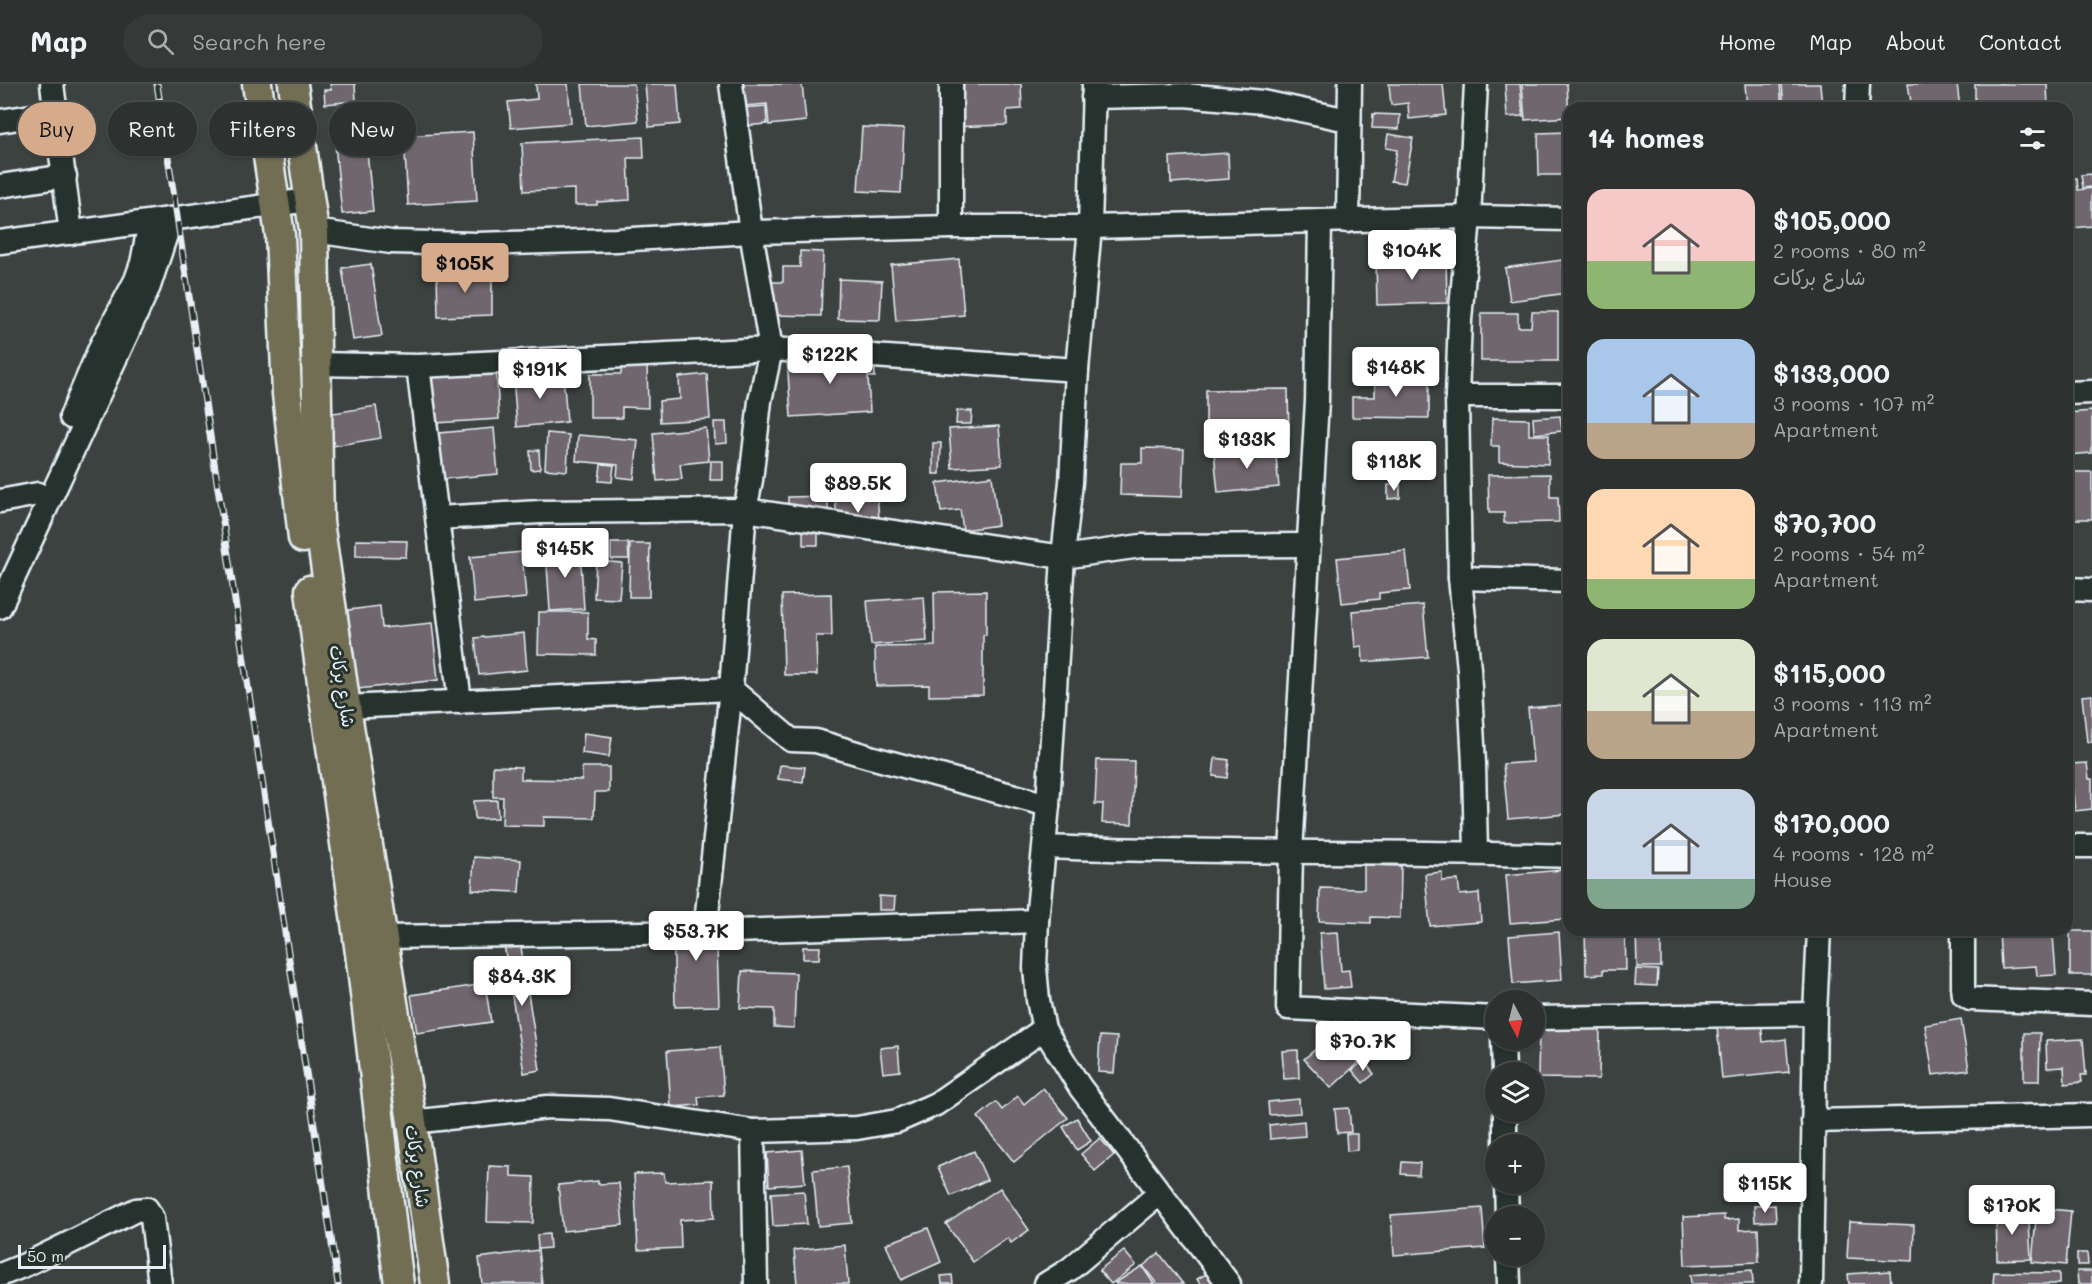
<!DOCTYPE html>
<html lang="en">
<head>
<meta charset="utf-8">
<style>
  :root { --surface:#2d3230; --page:#353a38; --text:#f1f3f6; --muted:#a7aaab; --line:#484d4c; --accent:#d6ab8b }
  body { margin:0; font-family:Mali,"Playpen Sans Arabic",sans-serif; background:var(--page); color:var(--text); height:100vh; display:flex; flex-direction:column; font-size:22px; white-space:nowrap }
  * { box-sizing:border-box; margin:0 }
  p { font-size:20px; color:var(--muted) }
  .icon { flex:none; width:33px; height:33px; fill:none; stroke:currentColor; stroke-width:2; stroke-linecap:round; stroke-linejoin:round }
  .map { position:relative; flex:1; overflow:hidden }
  .details { position:absolute; left:1563px; top:18px; width:510px; height:834px; display:flex; flex-direction:column; background:var(--surface); border-radius:18px; box-shadow:0 2px 4px #0004,0 0 0 2px var(--line) }
  .details>* { flex:none }
  .banner { position:absolute; left:18px; top:18px; width:570px; height:54px; display:flex; gap:12px }
  .needle { width:39px; rotate:173deg }
  .fabs { position:absolute; left:1485px; top:906px; display:grid; gap:12px }
  .fabs a { display:grid; place-items:center; width:60px; height:60px; border-radius:50%; background:var(--surface); box-shadow:0 2px 4px #0004,0 0 0 2px var(--line); font-size:30px }
  .scale { position:absolute; left:18px; bottom:15px; width:148px; box-sizing:border-box; padding-left:6px; border:3px solid #e8f1f8; border-top:0; font-size:16px; line-height:21px; white-space:nowrap; color:#e8f1f8; -webkit-text-stroke:4px #26332d; paint-order:stroke }
  .price { position:absolute; translate:-50% -51px; padding:0 14px; border-radius:6px; background:#fff; color:#222; font-size:20px; line-height:39px; filter:drop-shadow(0 2px 3px #0008) }
  .price::after { content:''; position:absolute; left:50%; top:36px; width:18px; height:14px; margin-left:-9px; background:inherit; clip-path:polygon(0 0,100% 0,50% 100%) }
  .price.on { background:var(--accent); color:#111 }
  ul { padding:0; list-style:none }
  li { display:flex; align-items:center; gap:18px; height:150px; padding:0 24px }
  li span { display:grid; place-items:center; flex:none; width:168px; height:120px; border-radius:18px; color:#555 }
  li>.icon { margin-inline-start:auto }
  span .icon { width:72px; height:72px; fill:#fffc; stroke-width:1 }
  li b { font-size:26px }
  h2 { display:flex; justify-content:space-between; align-items:center; height:72px; padding:0 24px; font-size:26px }
  .tag { padding:0 21px; border-radius:27px; background:var(--surface); box-shadow:0 2px 4px #0004,0 0 0 2px var(--line); font-size:21px; line-height:54px }
  .tag.on { background:var(--accent); color:#111 }
  header { display:flex; align-items:center; gap:36px; box-sizing:border-box; height:84px; padding:0 30px; background:var(--surface); border-bottom:2px solid var(--line) }
  header strong { font-size:28px }
  nav { display:flex; gap:33px; margin-inline-start:auto; font-size:21px }
  .search { width:420px; height:54px; background:var(--page); display:flex; align-items:center; gap:15px; box-sizing:border-box; padding:0 21px; border-radius:33px; color:var(--muted); font-size:22px }
  .map>svg:first-child { display:block }
  .building { fill:#6f666d; stroke:#e8f1f8; stroke-width:1.5 }
  .lines { fill:none; stroke-linecap:round; stroke-linejoin:round }
  .minor-casing { stroke:#e8f1f8; stroke-width:27 }
  .major-casing { stroke:#e8f1f8; stroke-width:33 }
  .minor { stroke:#26332d; stroke-width:22 }
  .major { stroke:#726e52; stroke-width:28 }
  .rail-casing { stroke:#e8f1f8; stroke-width:7 }
  .rail { stroke:#26332d; stroke-width:4.5; stroke-dasharray:14; stroke-linecap:butt }
  .labels { text-anchor:middle; dominant-baseline:central; stroke-width:6; stroke-linejoin:round; paint-order:stroke }
  .street-label { font-size:18px; fill:#e8f1f8; stroke:#26332d }
</style>
</head>
<body>
<header>
<strong>Map</strong>
<div class="search"><svg class="icon" aria-label="search" viewBox="0 0 24 24"><circle cx="10" cy="10" r="6"/><path d="M15 15l6 6"/></svg>Search here</div>
<nav><a>Home</a><a>Map</a><a>About</a><a>Contact</a></nav>
</header>
<div class="map">
<svg width="2092" height="1200" viewBox="0 0 2092 1200">
  <rect width="100%" height="100%" fill="#3c4240"/>
  <filter id="ink" filterUnits="userSpaceOnUse"><feTurbulence type="fractalNoise" baseFrequency=".0167" numOctaves="2"/><feDisplacementMap in="SourceGraphic" scale="12" xChannelSelector="R" yChannelSelector="G"/><feConvolveMatrix kernelMatrix="1 2 1 2 8 2 1 2 1" color-interpolation-filters="sRGB"/></filter>
  <g filter="url(#ink)">
    <g class="building">
      <polygon points="330,0 355,0 356,17 325,20 324,6 331,6"/>
      <polygon points="536,0 568,0 571,39 511,44 508,18 537,15"/>
      <polygon points="582,0 634,0 638,37 586,42"/>
      <polygon points="645,0 677,0 680,40 649,43"/>
      <polygon points="742,0 802,0 806,37 769,41 767,20 744,22"/>
      <polygon points="949,0 1021,0 1022,25 1007,26 1007,41 950,43"/>
      <polygon points="1389,0 1443,0 1446,31 1409,35 1408,19 1391,21"/>
      <polygon points="1505,0 1520,0 1523,32 1507,33"/>
      <polygon points="1522,0 1567,0 1569,33 1525,36"/>
      <polygon points="1745,0 1780,0 1782,24 1747,24"/>
      <polygon points="1782,0 1820,0 1822,24 1784,24"/>
      <polygon points="1908,0 1957,0 1960,24 1912,24"/>
      <polygon points="1975,0 2047,0 2048,24 1975,24"/>
      <polygon points="766,22 767,40 742,42 741,24"/>
      <polygon points="1373,30 1400,31 1399,45 1372,44"/>
      <polygon points="862,43 904,45 901,109 858,107"/>
      <polygon points="473,48 477,117 408,121 404,52"/>
      <polygon points="1569,48 1569,91 1539,91 1538,49"/>
      <polygon points="1388,50 1413,54 1405,99 1391,97 1397,66 1386,64"/>
      <polygon points="643,53 644,74 628,74 630,116 597,118 597,121 575,121 575,105 524,107 522,59"/>
      <polygon points="366,57 373,127 342,130 335,61"/>
      <polygon points="1228,69 1229,95 1171,99 1170,73"/>
      <polygon points="2092,90 2092,103 2083,104 2081,91"/>
      <polygon points="2069,94 2077,94 2078,106 2092,104 2092,142 2073,144"/>
      <polygon points="800,167 823,168 821,232 767,231 767,198 783,198 783,183 800,183"/>
      <polygon points="1446,173 1447,219 1377,221 1376,176"/>
      <polygon points="959,175 964,231 896,237 891,181"/>
      <polygon points="1562,176 1567,209 1510,217 1505,184"/>
      <polygon points="371,180 382,252 353,256 342,184"/>
      <polygon points="492,187 492,231 438,233 437,188"/>
      <polygon points="839,195 882,197 880,236 838,235"/>
      <polygon points="1532,228 1558,228 1558,277 1481,277 1481,229 1518,229 1518,243 1531,243"/>
      <polygon points="874,269 875,293 868,293 870,328 791,333 787,275"/>
      <polygon points="622,276 647,276 648,324 622,323 622,334 590,334 590,290 621,290"/>
      <polygon points="496,279 499,335 435,339 431,282"/>
      <polygon points="563,289 567,338 517,343 513,293"/>
      <polygon points="707,290 710,335 660,338 659,317 680,315 679,293"/>
      <polygon points="1375,290 1429,290 1429,334 1352,333 1352,313 1375,313"/>
      <polygon points="1288,305 1289,352 1206,354 1206,306"/>
      <polygon points="376,322 381,354 333,362 327,330"/>
      <polygon points="957,327 972,327 971,340 956,340"/>
      <polygon points="2092,327 2092,369 2067,371 2067,329"/>
      <polygon points="1560,332 1562,347 1534,350 1533,334"/>
      <polygon points="1492,334 1529,335 1529,351 1549,351 1548,380 1499,378 1499,362 1491,362"/>
      <polygon points="714,338 726,338 727,359 715,360"/>
      <polygon points="999,342 1002,381 952,384 949,345"/>
      <polygon points="494,344 498,390 443,395 439,349"/>
      <polygon points="706,344 709,377 680,380 682,395 657,397 653,349"/>
      <polygon points="547,349 569,351 567,387 545,385"/>
      <polygon points="578,351 638,356 634,395 617,393 618,381 576,377"/>
      <polygon points="933,359 941,359 940,390 933,390"/>
      <polygon points="1275,362 1279,403 1218,409 1214,368"/>
      <polygon points="1142,364 1184,365 1182,413 1120,411 1121,379 1142,379"/>
      <polygon points="539,366 540,385 531,386 530,367"/>
      <polygon points="711,377 723,377 723,396 710,396"/>
      <polygon points="601,380 614,381 612,398 599,397"/>
      <rect x="2067" y="388" width="25" height="47"/>
      <polygon points="1568,389 1569,389 1569,438 1566,438"/>
      <polygon points="1550,390 1550,413 1558,413 1559,438 1504,439 1504,429 1489,429 1488,391"/>
      <polygon points="992,392 998,441 963,446 960,426 941,428 937,399"/>
      <polygon points="1388,401 1400,401 1400,414 1388,415"/>
      <polygon points="877,409 880,449 838,452 835,412"/>
      <polygon points="828,412 828,441 818,441 818,461 803,461 803,446 788,446 788,413"/>
      <polygon points="356,456 407,457 406,473 356,472"/>
      <polygon points="611,459 628,459 629,475 611,475"/>
      <polygon points="630,460 650,460 649,513 629,513"/>
      <polygon points="580,464 584,525 550,527 546,466"/>
      <polygon points="1406,467 1410,506 1379,509 1379,515 1342,519 1337,474"/>
      <polygon points="522,468 526,514 474,519 470,473"/>
      <polygon points="596,477 622,479 619,515 594,514"/>
      <polygon points="986,507 986,551 983,551 983,611 929,612 929,601 876,602 875,563 935,562 934,508"/>
      <polygon points="831,510 832,552 816,552 817,591 784,591 782,511"/>
      <polygon points="924,513 927,557 871,561 867,517"/>
      <polygon points="1423,521 1428,573 1363,578 1362,562 1355,563 1352,527"/>
      <polygon points="380,522 382,544 432,539 438,596 349,606 341,527"/>
      <polygon points="539,528 588,528 588,555 596,556 596,571 538,570"/>
      <polygon points="524,549 527,586 479,591 475,554"/>
      <polygon points="2092,611 2092,658 2087,658 2082,612"/>
      <polygon points="1562,621 1567,680 1569,680 1569,696 1564,697 1567,730 1508,735 1503,680 1533,678 1528,624"/>
      <polygon points="584,649 612,653 609,673 582,669"/>
      <polygon points="1215,674 1229,676 1227,694 1213,692"/>
      <polygon points="1097,676 1134,677 1132,740 1102,739 1103,720 1095,720"/>
      <polygon points="2087,679 2089,695 2092,695 2092,725 2075,727 2070,680"/>
      <polygon points="780,681 805,683 803,698 778,695"/>
      <polygon points="493,682 521,683 521,695 582,696 582,683 609,683 609,708 595,708 594,734 544,733 544,742 502,741 503,713 493,713"/>
      <polygon points="497,716 498,734 475,735 474,717"/>
      <polygon points="474,773 521,776 519,808 472,806"/>
      <polygon points="1364,781 1401,782 1400,834 1371,833 1371,839 1319,837 1320,804 1364,805"/>
      <polygon points="1562,786 1566,835 1510,839 1506,791"/>
      <polygon points="1442,788 1442,797 1458,796 1460,811 1479,809 1481,838 1430,842 1425,790"/>
      <polygon points="879,812 895,813 894,826 879,826"/>
      <polygon points="716,833 719,922 675,923 673,835"/>
      <polygon points="1585,846 1625,846 1626,886 1603,886 1603,890 1586,891"/>
      <polygon points="1636,846 1661,846 1661,883 1637,883"/>
      <polygon points="1999,846 2043,846 2043,852 2053,851 2056,891 2037,892 2036,882 2001,884"/>
      <rect x="2070" y="847" width="22" height="44"/>
      <polygon points="1338,848 1341,887 1349,886 1351,903 1324,905 1320,849"/>
      <polygon points="1559,848 1562,896 1513,900 1509,852"/>
      <polygon points="520,857 540,986 524,989 504,860"/>
      <polygon points="803,863 820,863 819,875 803,875"/>
      <polygon points="1636,885 1658,886 1657,902 1635,901"/>
      <polygon points="742,887 796,889 794,944 774,943 774,925 740,924"/>
      <polygon points="485,900 491,938 417,949 411,911"/>
      <polygon points="1961,935 1969,986 1933,991 1925,941"/>
      <polygon points="1761,938 1763,958 1786,955 1789,988 1722,995 1717,942"/>
      <polygon points="1539,942 1600,943 1599,995 1538,994"/>
      <polygon points="2024,949 2040,949 2039,997 2024,997"/>
      <polygon points="1333,950 1359,978 1331,1004 1304,975"/>
      <polygon points="1100,952 1117,953 1114,989 1098,988"/>
      <polygon points="2083,955 2086,991 2081,991 2082,998 2065,1000 2064,983 2047,984 2046,957"/>
      <polygon points="898,962 900,987 883,989 880,964"/>
      <polygon points="720,963 724,1011 698,1013 699,1021 671,1023 667,967"/>
      <polygon points="1298,966 1299,994 1284,995 1282,967"/>
      <polygon points="1364,977 1374,990 1363,999 1352,986"/>
      <polygon points="1043,1004 1068,1034 1014,1078 978,1033 996,1018 1002,1026 1018,1012 1024,1020"/>
      <polygon points="1299,1015 1300,1029 1269,1031 1268,1018"/>
      <polygon points="1349,1024 1351,1048 1337,1049 1335,1025"/>
      <polygon points="1077,1034 1091,1057 1077,1066 1063,1043"/>
      <polygon points="1304,1037 1305,1052 1270,1055 1269,1041"/>
      <polygon points="1346,1050 1357,1050 1357,1066 1347,1067"/>
      <polygon points="1100,1054 1114,1071 1095,1087 1081,1070"/>
      <polygon points="802,1066 805,1099 769,1102 767,1069"/>
      <polygon points="974,1067 987,1096 951,1112 938,1083"/>
      <polygon points="1402,1078 1420,1079 1419,1091 1401,1090"/>
      <polygon points="489,1082 511,1083 511,1092 534,1093 533,1139 487,1138"/>
      <polygon points="847,1083 852,1139 818,1142 813,1086"/>
      <polygon points="664,1089 665,1098 713,1096 714,1134 680,1136 681,1164 638,1166 634,1090"/>
      <polygon points="598,1097 598,1100 619,1099 623,1141 563,1147 558,1101"/>
      <polygon points="1000,1104 1029,1146 1011,1159 1008,1154 973,1178 946,1140"/>
      <polygon points="804,1107 807,1140 773,1142 771,1109"/>
      <polygon points="1775,1121 1776,1137 1755,1138 1754,1122"/>
      <polygon points="1482,1124 1485,1164 1394,1171 1391,1131"/>
      <polygon points="2019,1124 2019,1137 2029,1137 2031,1175 1997,1176 1996,1125"/>
      <polygon points="2037,1124 2071,1127 2066,1181 2032,1178"/>
      <polygon points="1724,1131 1724,1136 1739,1135 1739,1146 1758,1145 1759,1178 1685,1181 1683,1133"/>
      <polygon points="1849,1138 1914,1141 1913,1177 1847,1174"/>
      <polygon points="928,1144 941,1178 901,1196 886,1160"/>
      <polygon points="549,1150 550,1164 538,1165 537,1151"/>
      <polygon points="845,1161 848,1200 797,1200 794,1166"/>
      <polygon points="538,1166 542,1200 482,1200 479,1174"/>
      <polygon points="1124,1167 1136,1181 1111,1200 1099,1186"/>
      <polygon points="1159,1169 1183,1200 1157,1200 1143,1182"/>
      <polygon points="2077,1169 2087,1169 2088,1181 2077,1181"/>
      <polygon points="1142,1182 1154,1200 1116,1200 1115,1199"/>
      <polygon points="1752,1186 1753,1200 1691,1200 1690,1191"/>
      <polygon points="1890,1187 1891,1200 1849,1200 1848,1190"/>
      <polygon points="2077,1187 2092,1187 2092,1200 2078,1200"/>
      <polygon points="1994,1188 2059,1189 2059,1200 1993,1200"/>
      <polygon points="1208,1189 1214,1200 1200,1200 1197,1195"/>
      <polygon points="952,1191 953,1200 942,1200 941,1192"/>
    </g>
    <g class="lines">
      <defs>
        <g id="minor">
          <polyline points="52,0 71,149"/>
          <polyline points="1094,0 1090,143 1077,286 1071,398 1063,473 1048,721 1037,837 1035,884 1038,916 1044,945 1080,1003 1229,1200"/>
          <polyline points="1093,13 1184,11 1263,18 1348,36"/>
          <polyline points="1857,24 1858,0"/>
          <polyline points="0,37 56,28"/>
          <polyline points="0,102 65,92"/>
          <polyline points="1348,137 1350,0"/>
          <polyline points="1320,138 1317,317 1291,768 1288,924 1496,934"/>
          <polyline points="951,143 951,0"/>
          <polyline points="314,147 391,158 477,160 616,156 751,148 951,143 1090,143 1469,133 1569,135"/>
          <polyline points="0,158 309,116"/>
          <polyline points="317,280 418,282 771,265 1077,286"/>
          <polyline points="418,282 460,618"/>
          <polyline points="2067,309 2092,308"/>
          <polyline points="1457,312 1569,312"/>
          <polyline points="71,333 101,262 136,196 142,179 150,138"/>
          <polyline points="0,417 38,410"/>
          <polyline points="438,434 540,428 745,426 1063,473 1141,462 1309,461"/>
          <polyline points="1460,494 1569,497"/>
          <polyline points="2067,505 2092,506"/>
          <polyline points="0,523 149,202 171,135"/>
          <polyline points="346,623 731,605 791,656 816,657 870,673 1048,721"/>
          <polyline points="2067,762 2092,762"/>
          <path d="M1045 763C1219 770 1394 766 1569 772"/>
          <polyline points="1476,769 1474,680 1469,585 1460,494 1457,312 1460,236 1469,133 1476,0"/>
          <polyline points="1963,846 1963,903 1964,911 1970,915 2092,920"/>
          <polyline points="705,848 731,605 745,426 751,396 760,317 771,265 751,148 731,0"/>
          <polyline points="384,853 705,848 1037,837"/>
          <polyline points="1534,934 1815,930"/>
          <polyline points="1503,956 1504,988"/>
          <polyline points="1505,1028 1505,1060"/>
          <polyline points="1813,1037 2092,1031"/>
          <polyline points="412,1038 548,1023 609,1025 753,1047 857,1044 897,1037 936,1020 1044,945"/>
          <polyline points="753,1047 756,1200"/>
          <polyline points="1506,1100 1507,1132"/>
          <polyline points="1508,1172 1509,1200"/>
          <polyline points="0,1191 25,1181 136,1126 147,1125 152,1134 160,1200"/>
          <polyline points="1046,1200 1070,1185 1160,1109"/>
          <polyline points="1811,1200 1815,930 1819,846"/>
        </g>
        <g id="major">
          <polyline points="257,0 280,151 287,310 303,454"/>
          <polyline points="293,0 314,147 319,438 346,623 412,1038 435,1200"/>
          <path d="M310 506C324 625 344 743 359 862 374 974 384 1087 399 1200"/>
        </g>
      </defs>
      <use href="#minor" class="minor-casing"/>
      <use href="#major" class="major-casing"/>
      <use href="#minor" class="minor"/>
      <use href="#major" class="major"/>
      <defs>
        <polyline id="rail" points="157,0 338,1200"/>
      </defs>
      <use href="#rail" class="rail-casing"/>
      <use href="#rail" class="rail"/>
    </g>
  </g>
  <g class="labels">
    <g class="street-label">
      <text transform="translate(343 602) rotate(81)">شارع بركات</text>
      <text transform="translate(418 1082) rotate(82)">شارع بركات</text>
    </g>
  </g>
</svg>
<div class="fabs">
<a><svg class="needle" viewBox="-14 -14 28 28"><path d="M0-13l5 13h-10z" fill="#e53935"/><path d="M0 13l5-13h-10z" fill="#a7aaab"/></svg></a>
<a><svg class="icon" aria-label="layers" viewBox="0 0 24 24"><path d="M12 4l9 5-9 5-9-5zM3 14l9 5 9-5"/></svg></a>
<a>+</a>
<a>−</a>
</div>
<div class="scale">50 m</div>
<b class="price" style="left:1412px;top:197px">$104K</b>
<b class="price on" style="left:465px;top:210px">$105K</b>
<b class="price" style="left:830px;top:301px">$122K</b>
<b class="price" style="left:1396px;top:314px">$148K</b>
<b class="price" style="left:540px;top:316px">$191K</b>
<b class="price" style="left:1247px;top:386px">$133K</b>
<b class="price" style="left:1394px;top:408px">$118K</b>
<b class="price" style="left:858px;top:430px">$89.5K</b>
<b class="price" style="left:565px;top:495px">$145K</b>
<b class="price" style="left:696px;top:878px">$53.7K</b>
<b class="price" style="left:522px;top:923px">$84.3K</b>
<b class="price" style="left:1363px;top:988px">$70.7K</b>
<b class="price" style="left:1765px;top:1130px">$115K</b>
<b class="price" style="left:2012px;top:1152px">$170K</b>
<div class="banner">
<a class="tag on">Buy</a>
<a class="tag">Rent</a>
<a class="tag">Filters</a>
<a class="tag">New</a>
</div>
<section class="details">
<h2>14 homes<svg class="icon" aria-label="filters" viewBox="0 0 24 24"><path d="M4 7h16M4 17h16"/><circle cx="9" cy="7" r="2"/><circle cx="15" cy="17" r="2"/></svg></h2>
<ul>
<li><span style="background:linear-gradient(#f6c9c9 60%,#8fb573 0)"><svg class="icon" aria-label="home" viewBox="0 0 24 24"><path d="M3 11l9-7 9 7M6 9v11h12V9"/></svg></span><div><b>$105,000</b><p>2 rooms · 80 m²</p><p>شارع بركات</p></div></li>
<li><span style="background:linear-gradient(#a9c7e8 70%,#b9a48a 0)"><svg class="icon" aria-label="home" viewBox="0 0 24 24"><path d="M3 11l9-7 9 7M6 9v11h12V9"/></svg></span><div><b>$133,000</b><p>3 rooms · 107 m²</p><p>Apartment</p></div></li>
<li><span style="background:linear-gradient(#ffd9b3 75%,#8fb573 0)"><svg class="icon" aria-label="home" viewBox="0 0 24 24"><path d="M3 11l9-7 9 7M6 9v11h12V9"/></svg></span><div><b>$70,700</b><p>2 rooms · 54 m²</p><p>Apartment</p></div></li>
<li><span style="background:linear-gradient(#dfe7d0 60%,#b9a48a 0)"><svg class="icon" aria-label="home" viewBox="0 0 24 24"><path d="M3 11l9-7 9 7M6 9v11h12V9"/></svg></span><div><b>$115,000</b><p>3 rooms · 113 m²</p><p>Apartment</p></div></li>
<li><span style="background:linear-gradient(#c9d6e8 75%,#7fa58c 0)"><svg class="icon" aria-label="home" viewBox="0 0 24 24"><path d="M3 11l9-7 9 7M6 9v11h12V9"/></svg></span><div><b>$170,000</b><p>4 rooms · 128 m²</p><p>House</p></div></li>
</ul>
</section>
</div>
</body>
</html>
